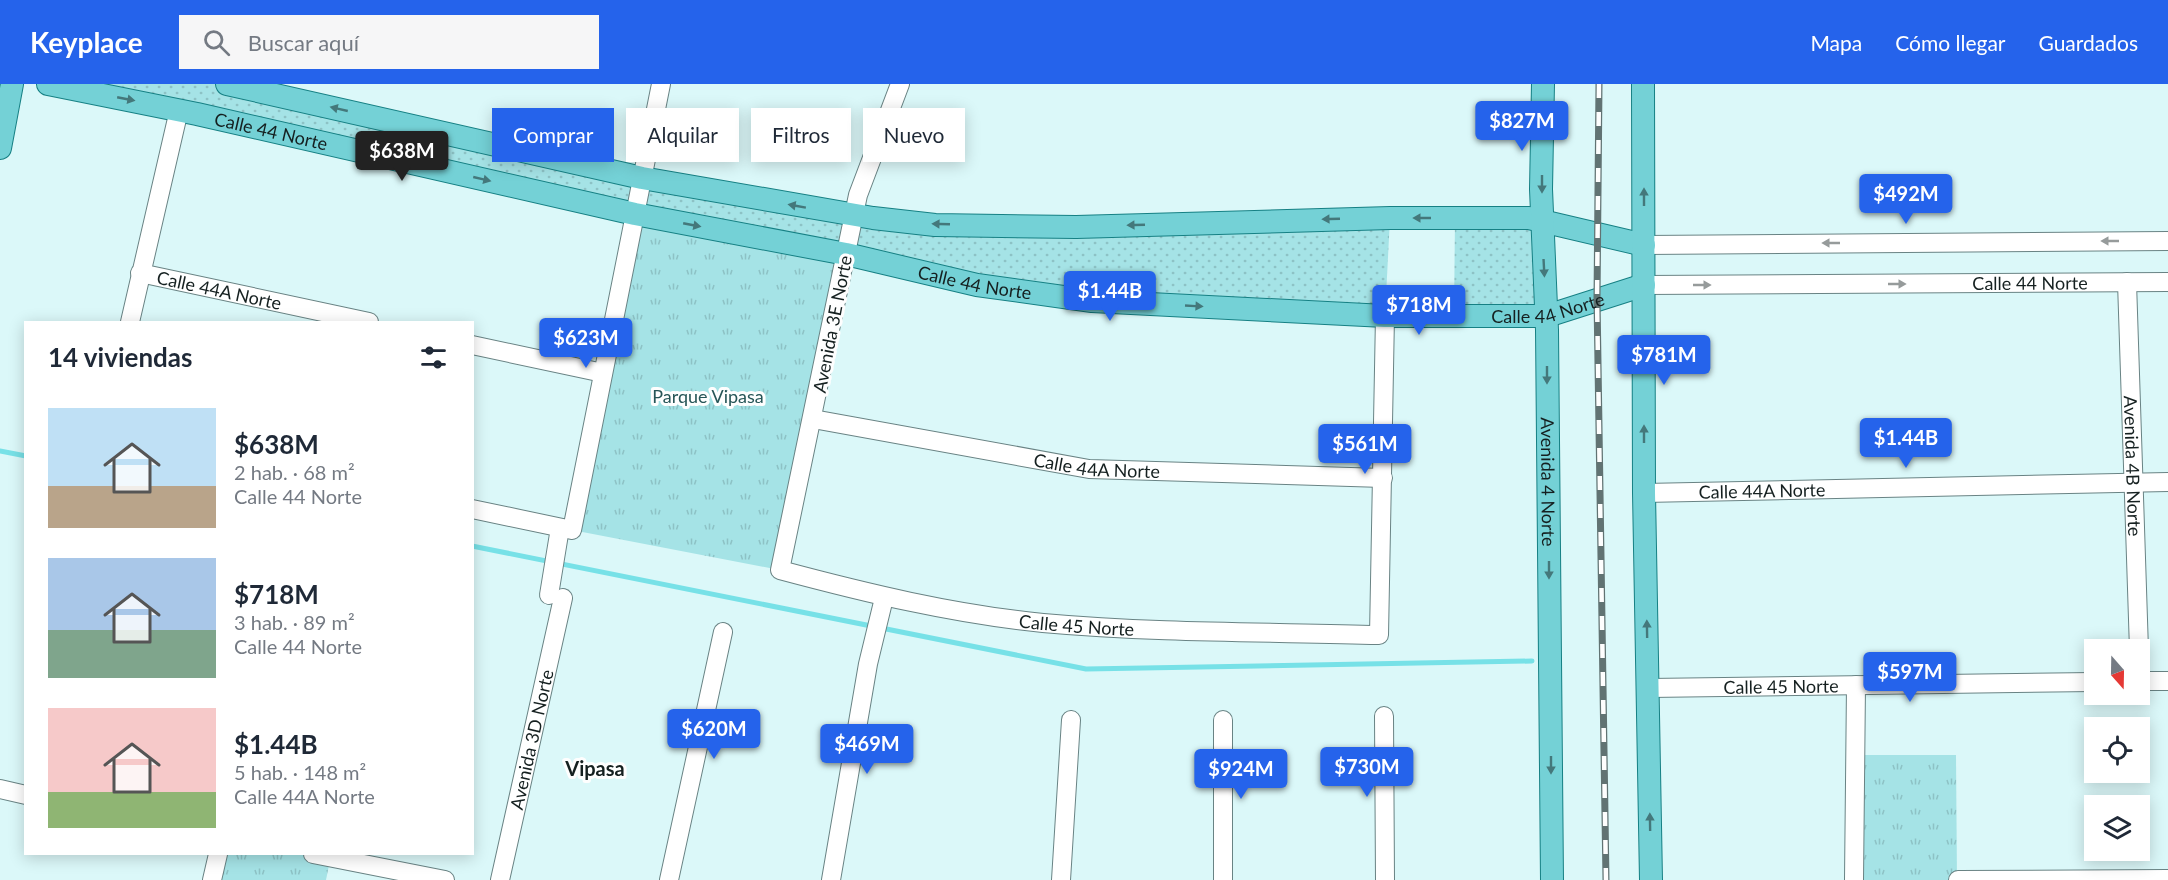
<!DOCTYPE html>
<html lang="es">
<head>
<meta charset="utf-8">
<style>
  :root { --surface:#fff; --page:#f6f6f7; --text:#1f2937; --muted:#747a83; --accent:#2563eb }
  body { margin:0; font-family:Lato,sans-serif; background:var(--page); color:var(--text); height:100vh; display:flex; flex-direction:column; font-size:22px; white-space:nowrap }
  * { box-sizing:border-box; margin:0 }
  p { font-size:20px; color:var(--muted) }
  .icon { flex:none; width:33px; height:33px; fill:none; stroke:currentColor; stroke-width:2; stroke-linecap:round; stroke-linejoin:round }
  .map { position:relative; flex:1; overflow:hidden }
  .sheet { position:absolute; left:24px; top:237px; width:450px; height:534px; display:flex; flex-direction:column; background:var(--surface); border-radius:0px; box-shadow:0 3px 15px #0003 }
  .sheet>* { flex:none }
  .banner { position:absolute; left:492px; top:24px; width:570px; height:54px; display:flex; gap:12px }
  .needle { width:39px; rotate:160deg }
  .controls { position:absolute; left:2084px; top:555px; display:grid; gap:12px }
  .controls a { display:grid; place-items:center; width:66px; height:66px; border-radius:0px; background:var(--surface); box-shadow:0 3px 15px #0003; font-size:30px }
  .price { position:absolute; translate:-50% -51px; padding:0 14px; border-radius:6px; background:var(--accent); color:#fff; font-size:20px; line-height:39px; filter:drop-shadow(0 2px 3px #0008) }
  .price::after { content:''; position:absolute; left:50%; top:36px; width:18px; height:14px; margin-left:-9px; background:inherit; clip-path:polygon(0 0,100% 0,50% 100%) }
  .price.selected { background:#222; color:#fff }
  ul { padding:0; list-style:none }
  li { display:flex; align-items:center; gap:18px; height:150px; padding:0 24px }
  li span { display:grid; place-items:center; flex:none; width:168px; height:120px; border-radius:0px; color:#555 }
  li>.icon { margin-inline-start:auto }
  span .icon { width:72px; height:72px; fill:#fffc; stroke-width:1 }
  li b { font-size:26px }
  h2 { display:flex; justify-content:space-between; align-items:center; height:72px; padding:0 24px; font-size:26px }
  .pill { padding:0 21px; border-radius:0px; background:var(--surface); box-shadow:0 3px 15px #0003; font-size:21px; line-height:54px }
  .pill.selected { background:var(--accent); color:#fff }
  header { display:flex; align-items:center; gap:36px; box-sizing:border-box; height:84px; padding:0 30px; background:var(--accent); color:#fff }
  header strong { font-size:28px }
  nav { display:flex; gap:33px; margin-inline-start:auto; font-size:21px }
  .search { width:420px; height:54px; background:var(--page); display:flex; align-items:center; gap:15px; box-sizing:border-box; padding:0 21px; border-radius:0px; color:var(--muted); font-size:22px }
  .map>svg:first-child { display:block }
  .grass { fill:url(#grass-dots) }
  .park { fill:url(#park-tufts) }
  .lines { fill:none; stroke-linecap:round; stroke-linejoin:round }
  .stream { stroke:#77e1e7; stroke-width:5 }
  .minor-casing { stroke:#698384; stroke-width:20 }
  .major-casing { stroke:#168084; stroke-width:24 }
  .minor { stroke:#fff; stroke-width:18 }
  .major { stroke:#74d1d6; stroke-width:22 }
  .rail-casing { stroke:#617373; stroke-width:7 }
  .rail { stroke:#fefefe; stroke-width:4.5; stroke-dasharray:14; stroke-linecap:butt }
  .oneway { fill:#44787b }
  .oneway2 { fill:#969b9b }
  .labels { text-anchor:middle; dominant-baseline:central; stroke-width:6; stroke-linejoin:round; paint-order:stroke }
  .street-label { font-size:18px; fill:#152020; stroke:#fefefe }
  .park-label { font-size:18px; fill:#265557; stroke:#fefefe }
  .neighbourhood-label { font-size:20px; font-weight:bold; fill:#152020; stroke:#fefefe }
</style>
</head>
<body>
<header>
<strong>Keyplace</strong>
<div class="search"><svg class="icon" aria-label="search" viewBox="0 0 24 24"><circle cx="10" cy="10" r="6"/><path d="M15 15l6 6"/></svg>Buscar aquí</div>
<nav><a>Mapa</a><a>Cómo llegar</a><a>Guardados</a></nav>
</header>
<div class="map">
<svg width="2168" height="796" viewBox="0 0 2168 796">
  <defs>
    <pattern id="grass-dots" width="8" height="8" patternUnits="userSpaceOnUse" patternTransform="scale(1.5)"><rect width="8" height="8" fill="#a5e3e6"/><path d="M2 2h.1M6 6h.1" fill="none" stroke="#8dc2c5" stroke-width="1.8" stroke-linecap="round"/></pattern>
    <pattern id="park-tufts" width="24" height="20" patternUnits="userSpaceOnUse" patternTransform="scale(1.5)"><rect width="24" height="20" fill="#a5e3e6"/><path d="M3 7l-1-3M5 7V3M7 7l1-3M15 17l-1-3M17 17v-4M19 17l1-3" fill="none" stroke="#8dc2c5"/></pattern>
  </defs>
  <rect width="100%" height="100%" fill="#dbf8f9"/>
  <g class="grass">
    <polygon points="48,0 227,0 873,134 1390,134 1385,232 1092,217"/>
    <polygon points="1455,134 1529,134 1547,232 1454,233"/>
  </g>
  <g class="park">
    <polygon points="635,130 846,170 780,486 572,446"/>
    <polygon points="1861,671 1956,671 1957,796 1861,796"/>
    <polygon points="221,770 297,770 330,776 326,796 216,796"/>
  </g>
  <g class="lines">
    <g class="stream">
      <polyline points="0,367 26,372"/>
      <polyline points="472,462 1086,585 1532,577"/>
    </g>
    <defs>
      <g id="minor">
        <path id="s1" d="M900 0 858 111 780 486C866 509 953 530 1043 539 1154 549 1267 548 1379 551L1385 232"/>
        <polyline points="1644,161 2168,157"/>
        <path id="s2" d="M140 189 369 238"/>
        <path id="s3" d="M2127 198 2139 566"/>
        <path id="s4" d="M1644 201 2168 198"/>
        <polyline points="130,238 179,26"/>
        <polyline points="472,261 603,289"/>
        <path id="s5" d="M813 335 1089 385 1383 394"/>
        <path id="s6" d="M1644 409 2168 398"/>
        <polyline points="472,425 572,446 661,0"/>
        <polyline points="549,511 560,444"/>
        <polyline points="2139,597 2168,597"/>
        <path id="s7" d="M1649 604 2094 598"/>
        <polyline points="1384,632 1385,796"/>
        <polyline points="0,705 26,711"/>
        <polyline points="313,770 445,796"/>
        <polyline points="212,796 218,770"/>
        <path id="s8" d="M500 796 563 514"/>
        <polyline points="669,796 723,548"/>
        <polyline points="831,796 868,580 884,514"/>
        <polyline points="1061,796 1071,636"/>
        <polyline points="1223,796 1223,636"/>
        <polyline points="1854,796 1856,601"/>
        <polyline points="1958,796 2168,795"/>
      </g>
      <g id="major">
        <path id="s9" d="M48 0 197 30 635 130 846 170 977 201 1092 217 1385 232H1547L1644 201"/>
        <polyline points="227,0 642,94 873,134 935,141 1076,143 1390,134 1529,134 1644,161"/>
        <path id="s10" d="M1543 0 1541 105 1547 246 1552 796"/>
        <polyline points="1643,0 1644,409 1651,796"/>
        <polyline points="0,64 12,0"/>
      </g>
    </defs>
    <use href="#minor" class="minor-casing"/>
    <use href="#major" class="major-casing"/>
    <use href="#minor" class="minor"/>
    <use href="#major" class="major"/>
    <defs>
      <polyline id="rail" points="1599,0 1597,215 1606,796"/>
    </defs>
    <use href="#rail" class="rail-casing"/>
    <use href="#rail" class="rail"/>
  </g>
  <defs><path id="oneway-solid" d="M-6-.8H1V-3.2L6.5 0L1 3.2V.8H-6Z" transform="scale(1.5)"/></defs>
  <g class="oneway">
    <use href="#oneway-solid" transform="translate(126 15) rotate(11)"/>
    <use href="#oneway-solid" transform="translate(339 25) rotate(-167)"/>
    <use href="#oneway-solid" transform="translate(482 95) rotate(13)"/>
    <use href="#oneway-solid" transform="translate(1542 100) rotate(90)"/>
    <use href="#oneway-solid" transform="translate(1644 113) rotate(-90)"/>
    <use href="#oneway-solid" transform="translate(797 122) rotate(-170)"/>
    <use href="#oneway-solid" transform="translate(1422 134) rotate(-180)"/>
    <use href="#oneway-solid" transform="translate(1331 135) rotate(178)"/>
    <use href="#oneway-solid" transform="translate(941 140) rotate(-178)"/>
    <use href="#oneway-solid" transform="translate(692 141) rotate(11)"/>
    <use href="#oneway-solid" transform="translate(1136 141) rotate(178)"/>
    <use href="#oneway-solid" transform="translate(1544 184) rotate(87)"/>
    <use href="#oneway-solid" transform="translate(1194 222) rotate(3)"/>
    <use href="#oneway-solid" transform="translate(1547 291) rotate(90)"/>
    <use href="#oneway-solid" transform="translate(1644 350) rotate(-90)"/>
    <use href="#oneway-solid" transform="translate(1549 486) rotate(90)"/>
    <use href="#oneway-solid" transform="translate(1647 545) rotate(-91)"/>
    <use href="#oneway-solid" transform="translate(1551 681) rotate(90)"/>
    <use href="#oneway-solid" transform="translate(1650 738) rotate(-91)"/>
  </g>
  <g class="oneway2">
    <use href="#oneway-solid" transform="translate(2110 157) rotate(180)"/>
    <use href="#oneway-solid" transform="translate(1831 159) rotate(180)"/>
    <use href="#oneway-solid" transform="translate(1897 200)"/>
    <use href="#oneway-solid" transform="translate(1702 201)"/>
  </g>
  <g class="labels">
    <g class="street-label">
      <text stroke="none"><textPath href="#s9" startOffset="228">Calle 44 Norte</textPath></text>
      <text stroke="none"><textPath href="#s9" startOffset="948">Calle 44 Norte</textPath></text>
      <text stroke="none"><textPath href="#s4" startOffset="386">Calle 44 Norte</textPath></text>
      <text stroke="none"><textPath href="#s2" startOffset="81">Calle 44A Norte</textPath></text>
      <text stroke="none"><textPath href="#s9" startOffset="1524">Calle 44 Norte</textPath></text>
      <text transform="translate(832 240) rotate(-79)">Avenida 3E Norte</text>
      <text stroke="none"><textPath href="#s5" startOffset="288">Calle 44A Norte</textPath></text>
      <text stroke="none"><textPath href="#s3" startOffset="184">Avenida 4B Norte</textPath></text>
      <text stroke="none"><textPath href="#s10" startOffset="398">Avenida 4 Norte</textPath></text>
      <text stroke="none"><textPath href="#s6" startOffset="118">Calle 44A Norte</textPath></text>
      <text stroke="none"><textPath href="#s1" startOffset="804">Calle 45 Norte</textPath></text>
      <text stroke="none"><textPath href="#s7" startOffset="132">Calle 45 Norte</textPath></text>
      <text stroke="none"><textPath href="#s8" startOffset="144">Avenida 3D Norte</textPath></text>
    </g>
    <g class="park-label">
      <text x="708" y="312">Parque Vipasa</text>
    </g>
    <g class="neighbourhood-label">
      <text x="595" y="684">Vipasa</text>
    </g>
  </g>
</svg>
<div class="controls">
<a><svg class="needle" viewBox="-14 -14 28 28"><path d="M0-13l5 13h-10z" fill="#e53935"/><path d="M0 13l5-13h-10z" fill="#747a83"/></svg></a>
<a><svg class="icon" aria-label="locate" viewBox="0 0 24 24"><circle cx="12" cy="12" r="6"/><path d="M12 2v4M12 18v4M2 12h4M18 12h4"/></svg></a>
<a><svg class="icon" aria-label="layers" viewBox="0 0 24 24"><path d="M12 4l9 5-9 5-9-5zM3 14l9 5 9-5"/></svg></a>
</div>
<b class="price" style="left:1522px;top:68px">$827M</b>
<b class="price selected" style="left:402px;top:98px">$638M</b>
<b class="price" style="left:1906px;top:141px">$492M</b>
<b class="price" style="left:1110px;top:238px">$1.44B</b>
<b class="price" style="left:1419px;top:252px">$718M</b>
<b class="price" style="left:586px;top:285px">$623M</b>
<b class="price" style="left:1664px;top:302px">$781M</b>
<b class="price" style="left:1906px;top:385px">$1.44B</b>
<b class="price" style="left:1365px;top:391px">$561M</b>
<b class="price" style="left:1910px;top:619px">$597M</b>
<b class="price" style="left:714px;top:676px">$620M</b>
<b class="price" style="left:867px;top:691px">$469M</b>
<b class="price" style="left:1367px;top:714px">$730M</b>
<b class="price" style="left:1241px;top:716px">$924M</b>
<div class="banner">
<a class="pill selected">Comprar</a>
<a class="pill">Alquilar</a>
<a class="pill">Filtros</a>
<a class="pill">Nuevo</a>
</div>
<section class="sheet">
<h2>14 viviendas<svg class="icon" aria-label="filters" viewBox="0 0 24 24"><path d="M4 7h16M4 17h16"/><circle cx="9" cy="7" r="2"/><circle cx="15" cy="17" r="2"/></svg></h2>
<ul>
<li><span style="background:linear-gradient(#bfe0f5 65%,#b9a48a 0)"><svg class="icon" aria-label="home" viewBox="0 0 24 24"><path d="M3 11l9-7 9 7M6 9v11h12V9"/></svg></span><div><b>$638M</b><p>2 hab. · 68 m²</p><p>Calle 44 Norte</p></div></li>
<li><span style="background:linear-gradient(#a9c7e8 60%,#7fa58c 0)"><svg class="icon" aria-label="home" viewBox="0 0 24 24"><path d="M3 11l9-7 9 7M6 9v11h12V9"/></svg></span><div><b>$718M</b><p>3 hab. · 89 m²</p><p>Calle 44 Norte</p></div></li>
<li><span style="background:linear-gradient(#f6c9c9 70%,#8fb573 0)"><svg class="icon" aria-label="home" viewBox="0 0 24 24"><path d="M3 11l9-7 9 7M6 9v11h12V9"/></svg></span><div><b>$1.44B</b><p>5 hab. · 148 m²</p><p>Calle 44A Norte</p></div></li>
</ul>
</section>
</div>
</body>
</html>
